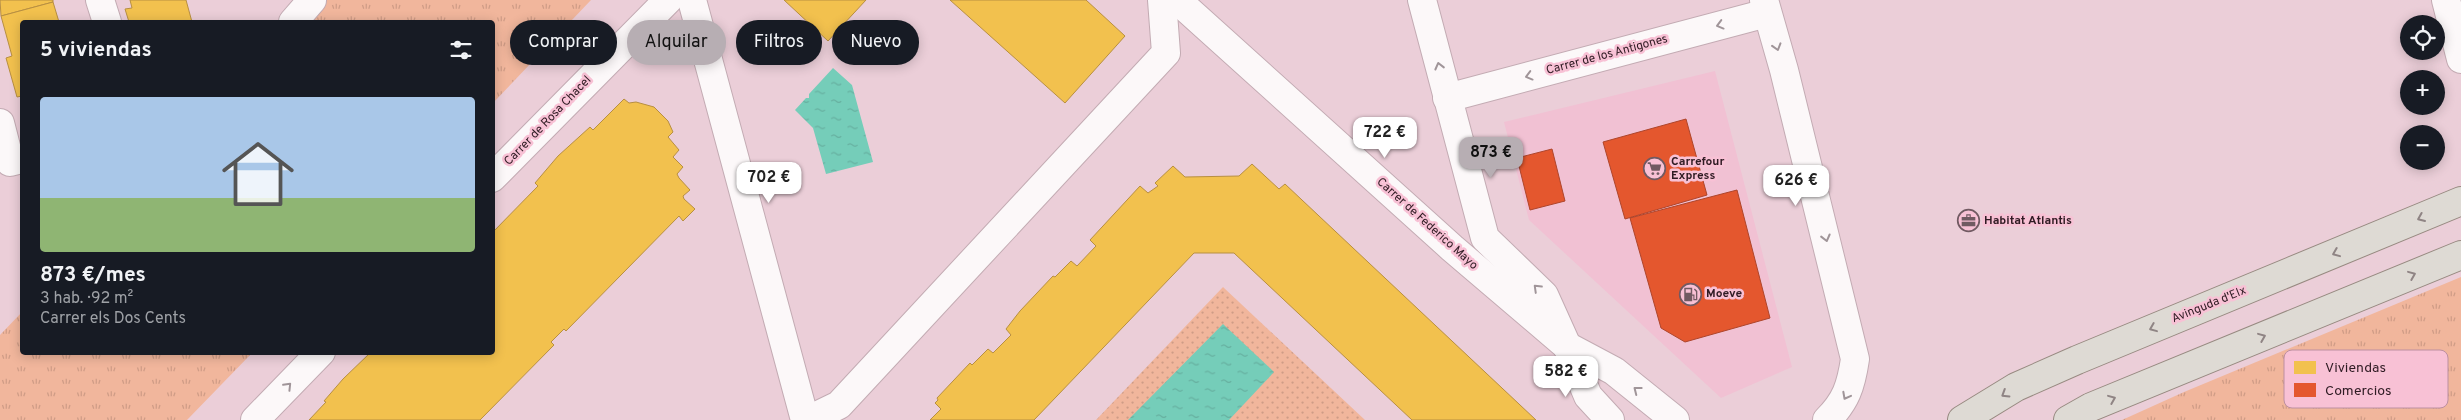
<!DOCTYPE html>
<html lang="es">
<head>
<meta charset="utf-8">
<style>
  :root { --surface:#171b24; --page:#242831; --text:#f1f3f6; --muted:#9ea1a6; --accent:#b7aeb3 }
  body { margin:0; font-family:Overpass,sans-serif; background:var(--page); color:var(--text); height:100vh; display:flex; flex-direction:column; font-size:19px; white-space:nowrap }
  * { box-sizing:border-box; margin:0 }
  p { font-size:16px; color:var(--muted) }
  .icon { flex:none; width:28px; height:28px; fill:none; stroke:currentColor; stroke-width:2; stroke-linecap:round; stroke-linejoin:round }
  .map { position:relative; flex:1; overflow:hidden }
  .side { position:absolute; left:20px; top:20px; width:475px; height:335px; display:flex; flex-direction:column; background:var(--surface); border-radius:5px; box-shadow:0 2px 12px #0003 }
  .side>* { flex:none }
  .banner { position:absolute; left:510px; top:20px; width:475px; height:45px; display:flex; gap:10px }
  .buttons { position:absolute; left:2400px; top:15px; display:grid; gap:10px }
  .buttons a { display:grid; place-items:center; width:45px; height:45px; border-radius:50%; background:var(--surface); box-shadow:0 2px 12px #0003; font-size:25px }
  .price { position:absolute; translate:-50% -42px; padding:0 11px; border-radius:10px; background:#fff; color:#222; font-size:16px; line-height:32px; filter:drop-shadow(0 1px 2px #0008) }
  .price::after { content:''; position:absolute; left:50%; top:30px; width:15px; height:11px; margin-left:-8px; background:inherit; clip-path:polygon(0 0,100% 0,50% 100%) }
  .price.current { background:var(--accent); color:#111 }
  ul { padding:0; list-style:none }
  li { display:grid; align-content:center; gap:10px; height:265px; padding:0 20px }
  li span { display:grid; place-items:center; height:155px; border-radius:5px; color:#555 }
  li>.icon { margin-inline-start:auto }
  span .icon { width:90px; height:90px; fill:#fffc; stroke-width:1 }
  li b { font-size:21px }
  h2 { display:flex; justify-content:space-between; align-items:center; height:60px; padding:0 20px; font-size:21px }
  .chip { padding:0 18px; border-radius:22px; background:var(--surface); box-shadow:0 2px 12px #0003; font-size:18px; line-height:45px }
  .chip.current { background:var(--accent); color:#111 }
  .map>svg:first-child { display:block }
  .built { fill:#f1c1d3 }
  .grass { fill:url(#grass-dots) }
  .park { fill:url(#park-tufts) }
  .water { fill:url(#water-ripples) }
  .homes { fill:#f2c14e; stroke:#b88f41 }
  .shops { fill:#e4572e; stroke:#ae452b }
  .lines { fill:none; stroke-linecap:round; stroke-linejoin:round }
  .pedestrian-casing { stroke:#c3abb3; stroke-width:30 }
  .minor-casing { stroke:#c3abb3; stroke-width:30 }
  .tertiary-casing { stroke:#c3abb3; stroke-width:30 }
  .primary-casing { stroke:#978a81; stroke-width:30 }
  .pedestrian { stroke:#fcf8f9; stroke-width:28 }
  .minor { stroke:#fcf8f9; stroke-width:28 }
  .tertiary { stroke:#fcf8f9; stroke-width:28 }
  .primary { stroke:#dedad4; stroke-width:28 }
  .oneway { stroke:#a09599 }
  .oneway2 { stroke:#8f8484 }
  .labels { text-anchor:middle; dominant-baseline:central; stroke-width:5; stroke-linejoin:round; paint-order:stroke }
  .street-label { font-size:12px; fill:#2f1b23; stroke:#f8c1d5 }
  .poi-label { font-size:12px; font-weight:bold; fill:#2f1b23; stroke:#f8c1d5; text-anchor:start }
  .key { fill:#f8c1d5; stroke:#bc8fa0; stroke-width:1 }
  .key-label { font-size:14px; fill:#2f1b23 }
</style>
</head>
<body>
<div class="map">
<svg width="2461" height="420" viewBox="0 0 2461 420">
  <defs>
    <pattern id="grass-dots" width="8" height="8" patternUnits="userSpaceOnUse" patternTransform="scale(1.25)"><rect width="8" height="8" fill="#f1b69c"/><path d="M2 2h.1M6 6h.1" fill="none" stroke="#cf9c86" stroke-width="1.8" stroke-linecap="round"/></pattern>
    <pattern id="park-tufts" width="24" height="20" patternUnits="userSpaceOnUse" patternTransform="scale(1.25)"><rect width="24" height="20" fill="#f1b69c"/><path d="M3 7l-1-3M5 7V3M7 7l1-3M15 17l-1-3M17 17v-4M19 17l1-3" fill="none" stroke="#cf9c86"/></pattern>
    <pattern id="water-ripples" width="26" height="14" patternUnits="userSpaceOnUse" patternTransform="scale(1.25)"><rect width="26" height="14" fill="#75cdb9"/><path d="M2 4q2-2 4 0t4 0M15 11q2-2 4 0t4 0" fill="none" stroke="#66af9f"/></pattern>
  </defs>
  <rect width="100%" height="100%" fill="#ebced8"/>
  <polygon class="built" points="1715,71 1792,367 1721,398 1529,220 1504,122"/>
  <polygon class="grass" points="1223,287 1365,420 1096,420"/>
  <g class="park">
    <polygon points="323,0 591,0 493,103 492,22 301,22"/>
    <polygon points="2461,277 2461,420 2122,420 2184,392"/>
    <polygon points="22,312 22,352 252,353 187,420 0,420 0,335"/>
  </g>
  <g class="water">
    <polygon points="833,68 852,85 873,162 826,174 813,128 795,110 806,98 809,98 809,94"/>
    <polygon points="1223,324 1274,372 1229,420 1128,420"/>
  </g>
  <g class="homes">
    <polygon points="0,0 53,0 53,2 1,16"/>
    <polygon points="130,0 186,0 192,22 129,22 125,9 132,8"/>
    <polygon points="784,0 866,0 828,41"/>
    <polygon points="950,0 1086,0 1125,36 1065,103"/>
    <polygon points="53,2 59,22 22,22 22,96 17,97 6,58 12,56 1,16"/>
    <polygon points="624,99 629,103 636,102 654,107 668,121 673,132 668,137 679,150 673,157 683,167 677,174 679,178 690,190 683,196 684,199 695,209 683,221 679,216 566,331 564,329 551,342 554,345 480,420 309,420 326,402 324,401 343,379 371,352 492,352 492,233 538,186 535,183 558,156 590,127 593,130"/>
    <polygon points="1252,164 1279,189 1285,184 1536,420 1412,420 1234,253 1194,253 1034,420 930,420 941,409 935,403 938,400 937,398 970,363 972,365 988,349 993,353 1011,335 1006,329 1020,311 1053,276 1055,277 1071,261 1077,266 1096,246 1090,240 1140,186 1148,193 1158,186 1155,183 1173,166 1185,177 1239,176"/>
  </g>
  <g class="shops">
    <polygon points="1686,119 1707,195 1625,219 1603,142"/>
    <polygon points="1552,149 1565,201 1530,210 1517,158"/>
    <polygon points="1737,190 1770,318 1685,342 1661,328 1630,218"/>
  </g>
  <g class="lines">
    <defs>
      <g id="pedestrian">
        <polyline points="293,22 312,0"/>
        <polyline points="0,123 10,162 22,159"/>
        <polyline points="808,420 839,405 1166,53 1162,0"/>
      </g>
      <g id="minor">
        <polyline points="100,0 107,22"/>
        <polyline points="692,0 805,420"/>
        <polyline points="1422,0 1485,238 1544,295 1567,346"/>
        <path d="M1764 0 1784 70 1855 359C1851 386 1846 401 1827 420"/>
        <polyline points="2446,0 2461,59"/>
        <polyline points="1447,98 1767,13"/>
        <polyline points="492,178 668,0"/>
        <polyline points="255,420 321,352"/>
      </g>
      <g id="tertiary">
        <polyline points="1177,0 1452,248 1567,346 1614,371 1675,420"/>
        <polyline points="1567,346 1588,396 1610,420"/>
      </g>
      <g id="primary">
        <polyline points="1962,420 2016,387 2077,360 2461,201"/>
        <polyline points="2068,420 2091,407 2461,255"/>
      </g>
    </defs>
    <use href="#pedestrian" class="pedestrian-casing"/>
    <use href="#minor" class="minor-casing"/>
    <use href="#tertiary" class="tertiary-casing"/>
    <use href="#primary" class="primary-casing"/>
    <use href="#pedestrian" class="pedestrian"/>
    <use href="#minor" class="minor"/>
    <use href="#tertiary" class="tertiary"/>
    <use href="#primary" class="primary"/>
  </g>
  <defs><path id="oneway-chevron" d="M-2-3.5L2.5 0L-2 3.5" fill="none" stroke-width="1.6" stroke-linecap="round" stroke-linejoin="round" transform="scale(1.25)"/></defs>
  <g class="oneway">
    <use href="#oneway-chevron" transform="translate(1720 25) rotate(165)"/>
    <use href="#oneway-chevron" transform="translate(1777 47) rotate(73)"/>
    <use href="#oneway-chevron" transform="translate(1439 66) rotate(-104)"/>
    <use href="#oneway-chevron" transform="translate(1529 76) rotate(165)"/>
    <use href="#oneway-chevron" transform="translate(1826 238) rotate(76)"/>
    <use href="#oneway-chevron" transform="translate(1537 288) rotate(-136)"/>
    <use href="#oneway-chevron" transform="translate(288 386) rotate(-46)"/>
    <use href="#oneway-chevron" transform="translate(1637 390) rotate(-142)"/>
    <use href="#oneway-chevron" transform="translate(1846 396) rotate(118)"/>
  </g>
  <g class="oneway2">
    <use href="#oneway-chevron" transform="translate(2421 218) rotate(157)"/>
    <use href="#oneway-chevron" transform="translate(2336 253) rotate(158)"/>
    <use href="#oneway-chevron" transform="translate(2412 275) rotate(-22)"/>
    <use href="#oneway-chevron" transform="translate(2153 328) rotate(158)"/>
    <use href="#oneway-chevron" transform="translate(2262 337) rotate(-22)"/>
    <use href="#oneway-chevron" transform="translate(2005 394) rotate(148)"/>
    <use href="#oneway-chevron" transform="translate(2112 399) rotate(-22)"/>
  </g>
  <defs>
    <symbol id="supermarket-ring" viewBox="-11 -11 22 22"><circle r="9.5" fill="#f8c1d5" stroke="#715a62" stroke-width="1.5"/><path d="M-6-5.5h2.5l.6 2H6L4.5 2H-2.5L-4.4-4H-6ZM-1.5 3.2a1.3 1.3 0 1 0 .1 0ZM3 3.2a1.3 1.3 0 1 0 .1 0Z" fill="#715a62"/></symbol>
    <symbol id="office-ring" viewBox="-11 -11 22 22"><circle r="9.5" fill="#f8c1d5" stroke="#715a62" stroke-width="1.5"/><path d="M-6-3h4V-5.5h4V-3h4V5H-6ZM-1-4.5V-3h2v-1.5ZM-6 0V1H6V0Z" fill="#715a62"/></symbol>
    <symbol id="fuel-ring" viewBox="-11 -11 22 22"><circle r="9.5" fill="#f8c1d5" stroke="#715a62" stroke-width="1.5"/><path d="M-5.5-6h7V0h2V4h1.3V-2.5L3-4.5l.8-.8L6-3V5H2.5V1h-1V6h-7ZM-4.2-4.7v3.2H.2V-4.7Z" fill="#715a62"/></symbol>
  </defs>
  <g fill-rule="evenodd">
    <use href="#supermarket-ring" x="1642" y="156" width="25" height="25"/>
    <use href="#office-ring" x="1956" y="208" width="25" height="25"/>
    <use href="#fuel-ring" x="1678" y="282" width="25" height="25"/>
  </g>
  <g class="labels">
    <g class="street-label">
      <text transform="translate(1607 55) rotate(-15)">Carrer de los Antigones</text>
      <text transform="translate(548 121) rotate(-46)">Carrer de Rosa Chacel</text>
      <text transform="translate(1427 224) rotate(42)">Carrer de Federico Mayo</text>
      <text transform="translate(2209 305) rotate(-22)">Avinguda d'Elx</text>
    </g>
    <g class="poi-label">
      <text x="1671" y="162">Carrefour<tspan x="1671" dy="14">Express</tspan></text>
      <text x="1984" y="221">Habitat Atlantis</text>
      <text x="1706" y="294">Moeve</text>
    </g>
  </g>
  <rect x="2284" y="350" width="164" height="58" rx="8" class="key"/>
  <rect x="2294" y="361" width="22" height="13" fill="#f2c14e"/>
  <rect x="2294" y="383" width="22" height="14" fill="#e4572e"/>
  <g class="key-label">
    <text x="2325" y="372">Viviendas</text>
    <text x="2325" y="395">Comercios</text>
  </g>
</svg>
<div class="buttons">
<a><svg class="icon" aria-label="locate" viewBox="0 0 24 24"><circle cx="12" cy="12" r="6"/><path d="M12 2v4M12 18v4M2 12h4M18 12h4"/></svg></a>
<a>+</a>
<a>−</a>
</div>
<b class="price" style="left:1385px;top:159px">722 €</b>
<b class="price current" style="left:1491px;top:179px">873 €</b>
<b class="price" style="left:769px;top:204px">702 €</b>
<b class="price" style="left:1796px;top:207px">626 €</b>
<b class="price" style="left:1566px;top:398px">582 €</b>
<div class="banner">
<a class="chip">Comprar</a>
<a class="chip current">Alquilar</a>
<a class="chip">Filtros</a>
<a class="chip">Nuevo</a>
</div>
<section class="side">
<h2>5 viviendas<svg class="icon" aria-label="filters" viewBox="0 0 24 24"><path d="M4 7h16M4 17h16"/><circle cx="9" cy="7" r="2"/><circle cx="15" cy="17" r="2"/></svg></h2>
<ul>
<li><span style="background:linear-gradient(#a9c7e8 65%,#8fb573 0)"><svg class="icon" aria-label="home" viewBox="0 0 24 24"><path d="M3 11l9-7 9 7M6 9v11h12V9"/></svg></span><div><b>873 €/mes</b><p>3 hab. · 92 m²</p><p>Carrer els Dos Cents</p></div></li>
</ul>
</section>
</div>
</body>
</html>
